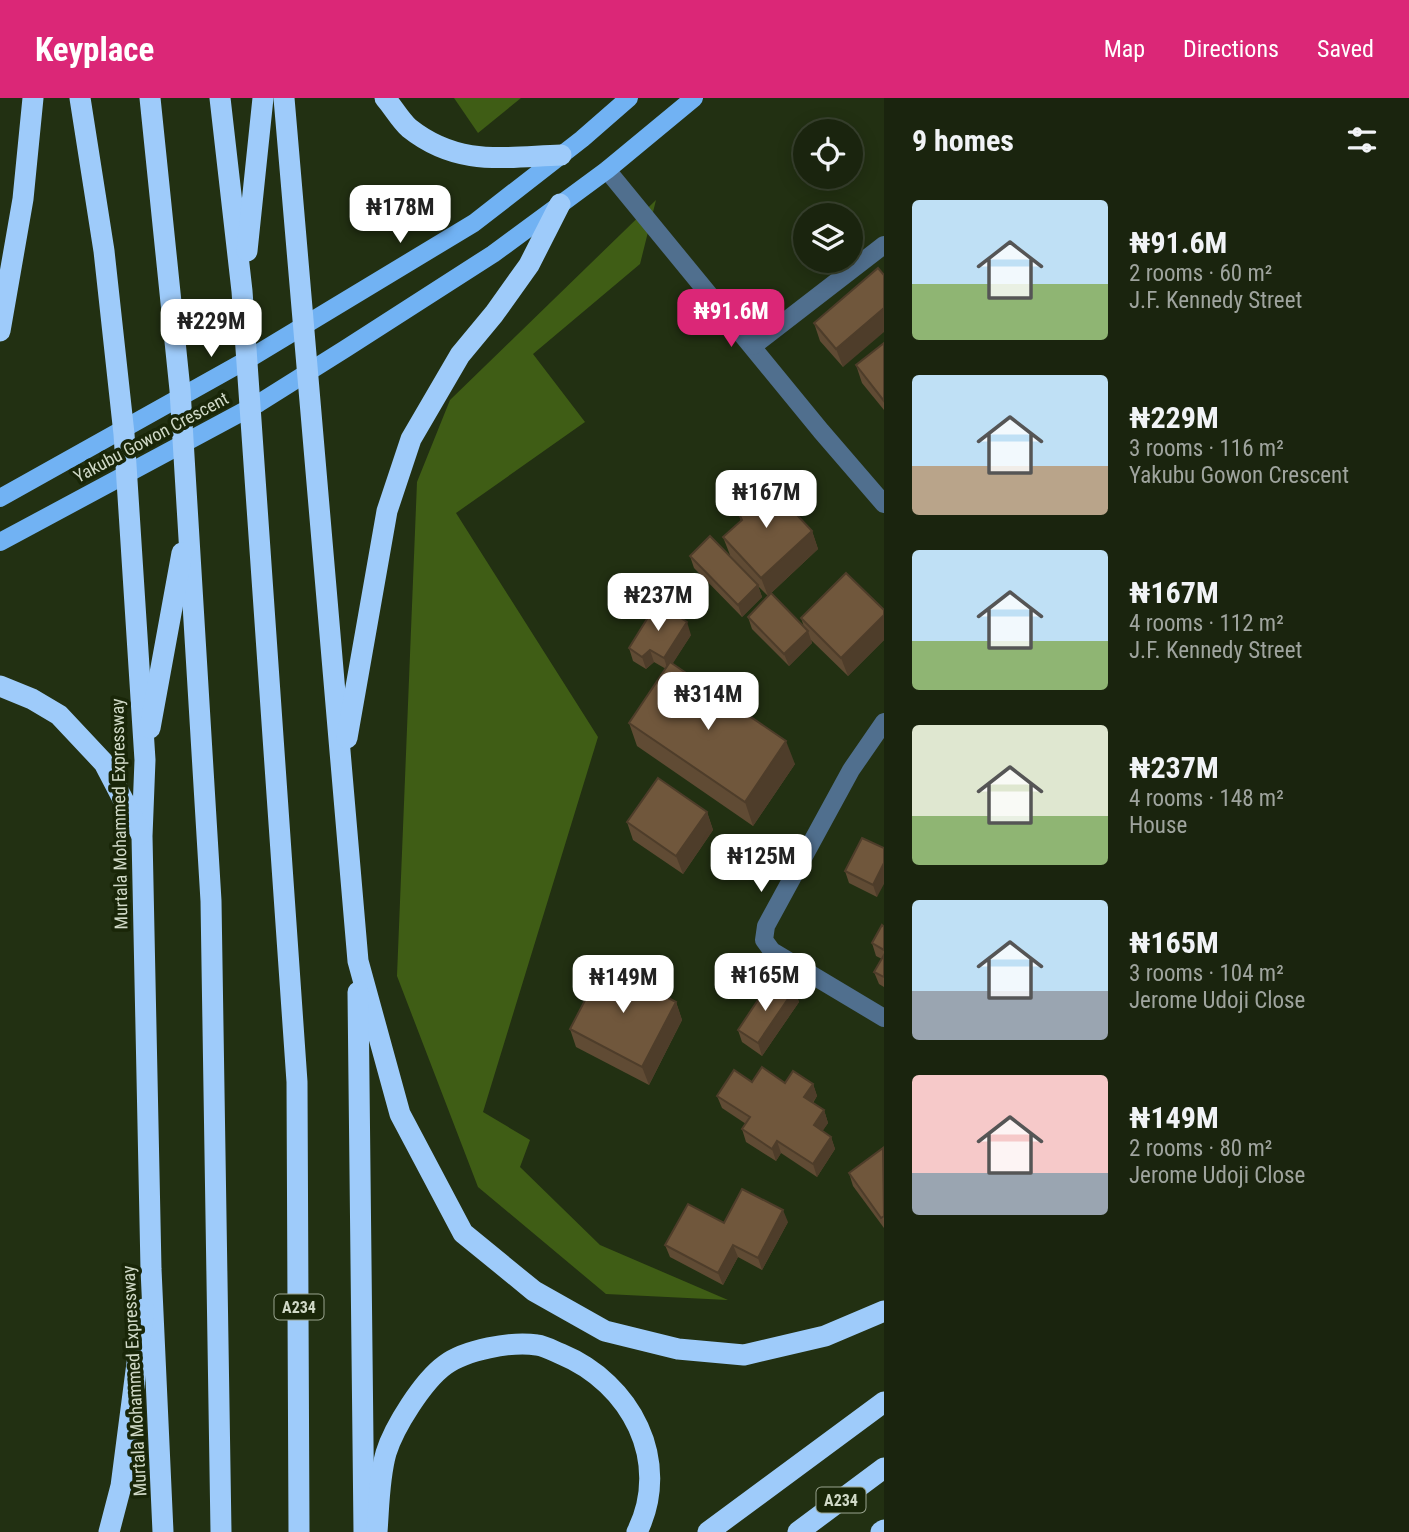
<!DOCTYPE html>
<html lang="en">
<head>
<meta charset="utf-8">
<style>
  :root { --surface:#1a240e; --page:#232c17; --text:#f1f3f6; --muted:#9fa49e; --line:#38412e; --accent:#db2777 }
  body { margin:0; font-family:"Roboto Condensed",sans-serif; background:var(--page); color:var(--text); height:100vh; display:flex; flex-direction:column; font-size:26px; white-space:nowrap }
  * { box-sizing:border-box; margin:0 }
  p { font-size:23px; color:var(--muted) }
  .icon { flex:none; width:38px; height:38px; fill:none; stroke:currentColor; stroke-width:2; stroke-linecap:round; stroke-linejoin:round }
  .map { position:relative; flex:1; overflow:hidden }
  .details { display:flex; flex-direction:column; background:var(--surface); width:525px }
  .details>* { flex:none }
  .tools { position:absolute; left:793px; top:21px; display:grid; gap:14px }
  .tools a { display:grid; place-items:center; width:70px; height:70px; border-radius:50%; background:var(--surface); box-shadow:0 4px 18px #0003,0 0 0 2px var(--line); font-size:35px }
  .price { position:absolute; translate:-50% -60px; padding:0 16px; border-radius:14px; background:#fff; color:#222; font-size:23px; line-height:46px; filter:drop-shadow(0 2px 4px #0008) }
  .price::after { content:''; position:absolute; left:50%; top:42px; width:21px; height:16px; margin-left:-10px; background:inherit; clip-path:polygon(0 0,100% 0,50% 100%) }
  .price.selected { background:var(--accent); color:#fff }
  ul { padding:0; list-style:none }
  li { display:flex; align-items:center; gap:21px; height:175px; padding:0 28px }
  li span { display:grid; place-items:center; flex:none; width:196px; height:140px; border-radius:7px; color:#555 }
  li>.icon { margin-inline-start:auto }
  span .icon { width:84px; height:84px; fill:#fffc; stroke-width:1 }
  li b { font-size:30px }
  h2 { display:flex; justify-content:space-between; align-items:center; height:84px; padding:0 28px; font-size:30px }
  header { display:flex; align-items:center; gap:42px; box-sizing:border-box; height:98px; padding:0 35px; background:var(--accent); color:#fff }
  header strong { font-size:33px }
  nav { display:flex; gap:38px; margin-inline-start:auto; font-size:24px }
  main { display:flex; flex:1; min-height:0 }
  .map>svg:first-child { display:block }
  .green { fill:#3f5d15 }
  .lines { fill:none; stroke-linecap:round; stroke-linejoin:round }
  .minor { stroke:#506f8e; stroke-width:18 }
  .major { stroke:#71b2f3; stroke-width:18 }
  .highway { stroke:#9ecbfa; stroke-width:21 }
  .wall { fill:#604b34 }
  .shaded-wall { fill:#4e3d2a }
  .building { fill:#70573c; stroke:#4e3d2a; stroke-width:2 }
  .labels { text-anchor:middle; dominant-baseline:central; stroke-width:7; stroke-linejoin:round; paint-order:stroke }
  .shield { fill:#192608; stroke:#99a38e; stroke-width:2 }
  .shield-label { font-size:16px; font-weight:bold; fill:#d0d9c7 }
  .street-label { font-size:18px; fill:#d0d9c7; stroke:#192608 }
</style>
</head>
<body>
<header>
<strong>Keyplace</strong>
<nav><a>Map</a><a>Directions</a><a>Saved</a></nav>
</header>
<main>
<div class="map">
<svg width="884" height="1434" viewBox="0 0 884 1434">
  <rect width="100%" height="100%" fill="#223012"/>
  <g class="green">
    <polygon points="454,0 521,0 478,35"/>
    <polygon points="656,102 640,166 533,256 585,324 456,415 598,639 483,1014 530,1042 520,1069 600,1147 728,1202 606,1196 478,1089 397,878 417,384 450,302"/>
  </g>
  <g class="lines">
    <g class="minor">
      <polyline points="607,72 821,333 884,406"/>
      <polyline points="753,248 884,147"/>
      <polyline points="884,624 851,672 766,828 764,842 772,853 884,920"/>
    </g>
    <g class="major">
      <polyline points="0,400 252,259 474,125 582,41 629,0"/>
      <polyline points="0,444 259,305 345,251 493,156 607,72 694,0"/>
    </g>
    <g class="highway">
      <polyline points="80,0 104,153 124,336 145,662 142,738 151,1171 163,1434"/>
      <polyline points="150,0 180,292 211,803 221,1434"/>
      <polyline points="220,0 242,193 297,984 299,1434"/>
      <polyline points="284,0 358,863 400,1016 463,1135 534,1193 605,1233 678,1251 744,1257 825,1238 884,1213"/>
      <path d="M385 0C393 9 400 22 409 30 458 69 504 59 561 57"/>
      <polyline points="247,153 263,0"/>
      <polyline points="0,233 23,101 33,0"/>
      <polyline points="0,588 32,601 59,617 104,665 141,736"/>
      <polyline points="150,630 182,455"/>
      <polyline points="347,640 387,413 411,341 460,257 494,216 529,167 560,106"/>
      <polyline points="358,894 364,1434"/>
      <polyline points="109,1434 121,1388 144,1211"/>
      <path d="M377 1434C379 1408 379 1380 386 1355 394 1329 423 1283 445 1267 465 1252 511 1243 537 1247 545 1248 554 1253 561 1256 631 1285 672 1363 637 1434"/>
      <polyline points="708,1434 884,1304"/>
      <polyline points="798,1434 884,1370"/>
      <polyline points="881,1434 884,1432"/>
    </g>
  </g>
  <g class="wall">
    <polygon points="884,177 843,269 820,243 814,225"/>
    <polygon points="884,245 884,312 862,285 856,267"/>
    <polygon points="736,409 812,433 818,451 768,498 758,488 762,499 742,519 694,470 690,458 730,457 723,439 741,423"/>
    <polygon points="884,512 884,542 848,578 811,542 812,545 789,568 752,531 748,519 804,529 801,520"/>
    <polygon points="691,537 672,566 795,666 753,728 637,648 629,625 666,571 654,564 646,571 633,563 629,550"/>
    <polygon points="707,714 713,732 683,776 633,742 627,724"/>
    <polygon points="884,750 877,799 849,785 845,773"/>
    <polygon points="884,829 884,889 879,886 874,874 882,861 876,858 872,845"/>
    <polygon points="794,892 799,904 762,958 742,944 738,932 776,897"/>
    <polygon points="676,904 682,922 649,987 576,949 570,931"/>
    <polygon points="752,984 813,986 817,998 813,1005 824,1012 828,1025 822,1033 831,1039 835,1051 817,1079 781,1055 776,1063 746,1044 742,1031 746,1026 722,1010 717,998"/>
    <polygon points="884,1051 884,1130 853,1088 849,1075"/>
    <polygon points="788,1124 762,1172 738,1159 723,1187 670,1159 665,1147"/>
  </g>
  <g class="shaded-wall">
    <polygon points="884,210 884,234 843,269 836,251"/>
    <polygon points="812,433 818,451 768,498 761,480"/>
    <polygon points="758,487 762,499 742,519 738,507"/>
    <polygon points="884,517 884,542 848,578 841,560"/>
    <polygon points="687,524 691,537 668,573 664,560"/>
    <polygon points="808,533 812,545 789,568 784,556"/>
    <polygon points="650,552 654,564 646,571 642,559"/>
    <polygon points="786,643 795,666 753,728 745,704"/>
    <polygon points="707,714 713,732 683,776 676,758"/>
    <polygon points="884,765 884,786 877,799 873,787"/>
    <polygon points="794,892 799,904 762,958 758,945"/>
    <polygon points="676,904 682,922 649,987 642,969"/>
    <polygon points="813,986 817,998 808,1011 804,999"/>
    <polygon points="824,1012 828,1025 818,1040 814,1027"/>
    <polygon points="831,1039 835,1051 817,1079 813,1066"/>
    <polygon points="777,1043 781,1055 776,1063 772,1051"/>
    <polygon points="783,1112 788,1124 762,1172 758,1160"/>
    <polygon points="733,1147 738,1159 723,1187 718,1175"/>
  </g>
  <g class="building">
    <polygon points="878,170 884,177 884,210 836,251 814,225"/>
    <polygon points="884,245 884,303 856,267"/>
    <polygon points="765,383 812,433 761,480 723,439 742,422 736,409"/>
    <polygon points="710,438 758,487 738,507 690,458"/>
    <polygon points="846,475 884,512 884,517 841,560 801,520"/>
    <polygon points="771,495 808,533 784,556 748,519"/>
    <polygon points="657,505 687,524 664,560 650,552 642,559 629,550"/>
    <polygon points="670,564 786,643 745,704 629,625"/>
    <polygon points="658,680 707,714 676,758 627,724"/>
    <polygon points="862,740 884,750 884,765 873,787 845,773"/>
    <polygon points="882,827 884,829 884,852 872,845"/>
    <polygon points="884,857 884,879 874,874"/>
    <polygon points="604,866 676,904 642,969 570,931"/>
    <polygon points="784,885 794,892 758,945 738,932 766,890 776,897"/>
    <polygon points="762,969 785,985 793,973 813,986 804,999 824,1012 814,1027 831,1039 813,1066 777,1043 772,1051 742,1031 750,1019 717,998 734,972 752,984"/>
    <polygon points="883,1050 884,1118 881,1120 849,1075"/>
    <polygon points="742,1091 783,1112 758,1160 733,1147 718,1175 665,1147 688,1106 724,1125"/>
  </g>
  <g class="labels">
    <g class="shield">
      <rect x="274.5" y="1196.5" width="49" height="25" rx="5"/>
      <rect x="816.5" y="1389.5" width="49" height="25" rx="5"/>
    </g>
    <g class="shield-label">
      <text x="299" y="1209">A234</text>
      <text x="841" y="1402">A234</text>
    </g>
    <g class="street-label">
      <text transform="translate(151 339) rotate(-28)">Yakubu Gowon Crescent</text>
      <text transform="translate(119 716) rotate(-91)">Murtala Mohammed Expressway</text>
      <text transform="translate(134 1283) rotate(-93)">Murtala Mohammed Expressway</text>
    </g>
  </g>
</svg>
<div class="tools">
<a><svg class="icon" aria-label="locate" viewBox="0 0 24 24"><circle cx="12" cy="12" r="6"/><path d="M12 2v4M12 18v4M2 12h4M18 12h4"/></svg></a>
<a><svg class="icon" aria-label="layers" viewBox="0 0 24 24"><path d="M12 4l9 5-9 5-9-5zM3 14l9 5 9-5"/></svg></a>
</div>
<b class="price" style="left:400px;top:147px">₦178M</b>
<b class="price selected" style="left:731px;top:251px">₦91.6M</b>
<b class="price" style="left:211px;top:261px">₦229M</b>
<b class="price" style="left:766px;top:432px">₦167M</b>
<b class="price" style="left:658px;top:535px">₦237M</b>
<b class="price" style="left:708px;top:634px">₦314M</b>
<b class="price" style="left:761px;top:796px">₦125M</b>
<b class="price" style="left:765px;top:915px">₦165M</b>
<b class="price" style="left:623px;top:917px">₦149M</b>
</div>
<section class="details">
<h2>9 homes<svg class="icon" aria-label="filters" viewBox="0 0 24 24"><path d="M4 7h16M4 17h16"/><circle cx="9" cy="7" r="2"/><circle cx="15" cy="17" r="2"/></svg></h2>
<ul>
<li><span style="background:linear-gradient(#bfe0f5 60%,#8fb573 0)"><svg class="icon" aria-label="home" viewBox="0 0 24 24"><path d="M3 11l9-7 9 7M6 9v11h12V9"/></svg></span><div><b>₦91.6M</b><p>2 rooms · 60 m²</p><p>J.F. Kennedy Street</p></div></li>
<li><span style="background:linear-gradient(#bfe0f5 65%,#b9a48a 0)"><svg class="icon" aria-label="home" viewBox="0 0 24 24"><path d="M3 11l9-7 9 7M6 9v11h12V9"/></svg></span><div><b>₦229M</b><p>3 rooms · 116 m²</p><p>Yakubu Gowon Crescent</p></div></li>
<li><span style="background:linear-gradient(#bfe0f5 65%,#8fb573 0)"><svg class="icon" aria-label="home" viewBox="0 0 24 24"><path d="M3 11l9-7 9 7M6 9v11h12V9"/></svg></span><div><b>₦167M</b><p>4 rooms · 112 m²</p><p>J.F. Kennedy Street</p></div></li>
<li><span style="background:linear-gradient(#dfe7d0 65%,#8fb573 0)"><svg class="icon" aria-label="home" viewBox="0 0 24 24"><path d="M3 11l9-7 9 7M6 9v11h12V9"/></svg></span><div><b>₦237M</b><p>4 rooms · 148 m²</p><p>House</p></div></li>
<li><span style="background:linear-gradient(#bfe0f5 65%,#9aa5b1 0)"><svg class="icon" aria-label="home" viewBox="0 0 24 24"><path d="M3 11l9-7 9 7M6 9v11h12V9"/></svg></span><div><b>₦165M</b><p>3 rooms · 104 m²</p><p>Jerome Udoji Close</p></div></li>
<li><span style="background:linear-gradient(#f6c9c9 70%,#9aa5b1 0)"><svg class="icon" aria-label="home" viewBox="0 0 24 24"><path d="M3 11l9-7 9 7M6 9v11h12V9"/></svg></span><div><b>₦149M</b><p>2 rooms · 80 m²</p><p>Jerome Udoji Close</p></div></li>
</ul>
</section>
</main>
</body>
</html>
